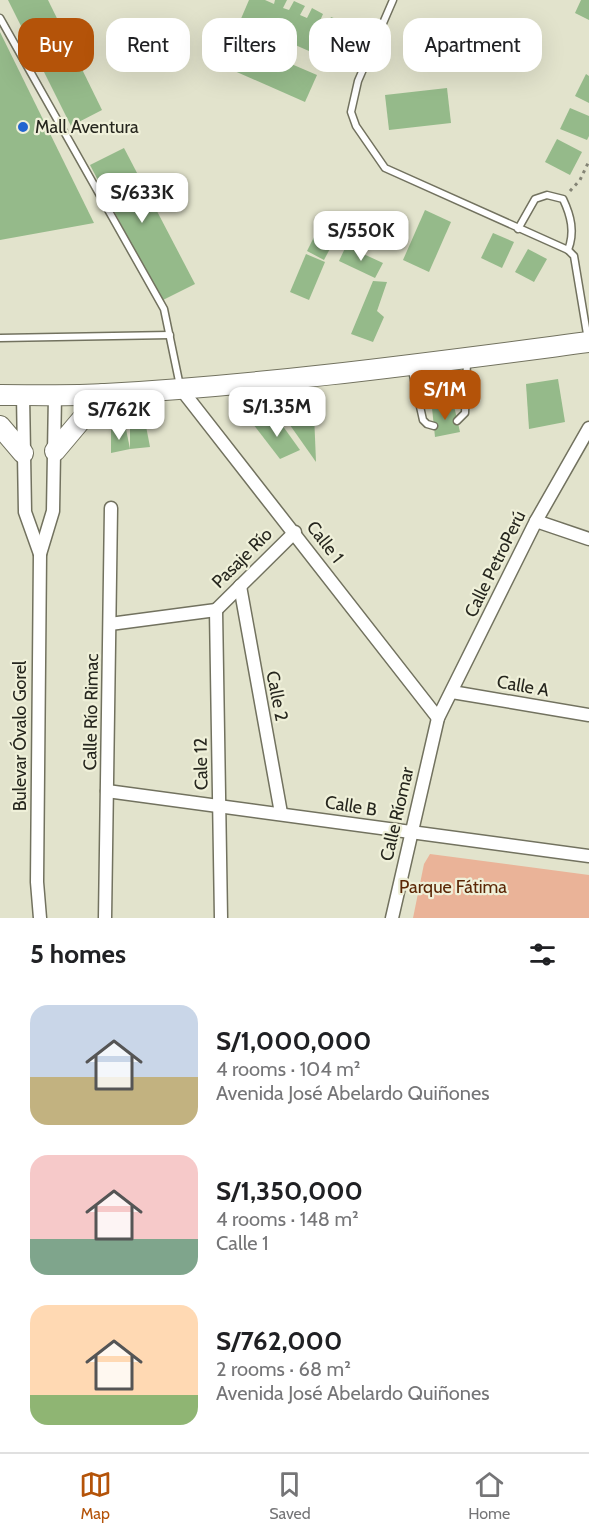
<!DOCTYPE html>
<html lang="en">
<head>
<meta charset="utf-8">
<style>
  :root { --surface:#fff; --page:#f2f2f2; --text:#202124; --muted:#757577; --line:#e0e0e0; --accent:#b45309 }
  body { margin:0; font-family:Cabin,sans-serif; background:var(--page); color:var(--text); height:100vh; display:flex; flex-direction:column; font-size:22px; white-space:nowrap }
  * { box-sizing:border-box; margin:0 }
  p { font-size:20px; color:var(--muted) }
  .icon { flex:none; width:33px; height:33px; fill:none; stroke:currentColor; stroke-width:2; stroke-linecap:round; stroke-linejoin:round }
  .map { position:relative; height:918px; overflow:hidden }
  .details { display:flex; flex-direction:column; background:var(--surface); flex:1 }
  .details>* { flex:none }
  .hud { position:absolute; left:18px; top:18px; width:554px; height:54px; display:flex; gap:12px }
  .price { position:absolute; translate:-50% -51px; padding:0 14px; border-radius:12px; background:#fff; color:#222; font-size:20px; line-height:39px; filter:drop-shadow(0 2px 3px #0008) }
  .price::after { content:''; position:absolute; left:50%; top:36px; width:18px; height:14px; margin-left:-9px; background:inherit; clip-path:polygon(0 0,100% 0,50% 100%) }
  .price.selected { background:var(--accent); color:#fff }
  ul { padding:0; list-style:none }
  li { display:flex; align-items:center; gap:18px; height:150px; padding:0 30px }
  li span { display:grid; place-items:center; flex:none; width:168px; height:120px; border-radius:18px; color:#555 }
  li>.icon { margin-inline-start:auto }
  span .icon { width:72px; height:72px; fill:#fffc; stroke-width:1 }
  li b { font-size:26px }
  h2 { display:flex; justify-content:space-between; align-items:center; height:72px; padding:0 30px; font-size:26px }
  .pill { padding:0 21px; border-radius:18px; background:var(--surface); box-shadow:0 6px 24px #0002; font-size:21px; line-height:54px }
  .pill.selected { background:var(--accent); color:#fff }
  .dock { display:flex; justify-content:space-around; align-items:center; height:84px; border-top:2px solid var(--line); background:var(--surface); font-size:16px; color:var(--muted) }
  .dock a { display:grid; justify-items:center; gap:3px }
  .dock .selected { color:var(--accent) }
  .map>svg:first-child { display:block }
  .green { fill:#eab398 }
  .building { fill:#95ba8a }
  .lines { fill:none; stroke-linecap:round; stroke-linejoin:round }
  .lane-casing { stroke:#72725f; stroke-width:9 }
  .street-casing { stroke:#72725f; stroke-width:15 }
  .primary-casing { stroke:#72725f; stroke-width:22 }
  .path { stroke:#848475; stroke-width:3; stroke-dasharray:3 4.5; stroke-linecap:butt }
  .lane { stroke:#fff; stroke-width:6 }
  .street { stroke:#fff; stroke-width:12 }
  .primary { stroke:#fff; stroke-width:20 }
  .poi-dot { fill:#2265d0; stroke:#eff0d9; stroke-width:2 }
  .labels { text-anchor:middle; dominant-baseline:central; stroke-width:4.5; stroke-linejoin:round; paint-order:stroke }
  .poi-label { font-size:18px; fill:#26261e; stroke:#eff0d9; text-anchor:start }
  .street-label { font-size:18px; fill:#26261e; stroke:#eff0d9 }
  .park-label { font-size:18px; fill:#5b2706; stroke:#eff0d9 }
</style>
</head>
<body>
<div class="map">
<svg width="589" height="918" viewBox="0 0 589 918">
  <rect width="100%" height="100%" fill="#e2e3cc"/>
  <polygon class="green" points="430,854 589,875 589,918 413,918 424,864"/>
  <g class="building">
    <polygon points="8,0 48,0 102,110 71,126"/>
    <polygon points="249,0 265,0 274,4 275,0 287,0 283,8 289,10 294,1 305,6 300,15 307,18 312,8 323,14 319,23 327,27 331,17 347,23 343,33 353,38 341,65 240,21"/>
    <polygon points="581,0 589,0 589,20 575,13"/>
    <polygon points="0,32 94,223 0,240"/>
    <polygon points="217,32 317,75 305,102 205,58"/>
    <polygon points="586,74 589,76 589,103 575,96"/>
    <polygon points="447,88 451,123 389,130 385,95"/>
    <polygon points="570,108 589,116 589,136 587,140 560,129"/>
    <polygon points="557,139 582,152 570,175 545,162"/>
    <polygon points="124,148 195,284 161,301 90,165"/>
    <polygon points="425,210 451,222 429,272 403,260"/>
    <polygon points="493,233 514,242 502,268 481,258"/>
    <polygon points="315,235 333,243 324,260 307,251"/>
    <polygon points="346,246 383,263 375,278 339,261"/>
    <polygon points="528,249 547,259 534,282 515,272"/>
    <polygon points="306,254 325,262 309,300 290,292"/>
    <polygon points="373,281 387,282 377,311 384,317 373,342 351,334"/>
    <polygon points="558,379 565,422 529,429 526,384"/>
    <polygon points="454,406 460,432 435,437 432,408"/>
    <polygon points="314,414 316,462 285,418"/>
    <polygon points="277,418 300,450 280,459 253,424"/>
    <polygon points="146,426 150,447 130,449 130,429"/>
    <polygon points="126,429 130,449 111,453 111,430"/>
  </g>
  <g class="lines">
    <defs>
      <g id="lane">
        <polyline points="393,0 358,81 351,112 356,126 385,168 568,250 574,256 588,340"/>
        <polyline points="0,18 164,309 180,386"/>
        <path d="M518 229 535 199 547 195 563 199C571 216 575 232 568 250"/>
        <polyline points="0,338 170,335"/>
        <polyline points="411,366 423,420 427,424 434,426"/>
        <polyline points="457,421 465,413 467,362"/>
      </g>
      <g id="street">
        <polyline points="181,389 438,718"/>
        <polyline points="23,395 25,512 40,554"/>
        <polyline points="536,521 589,539"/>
        <polyline points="240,586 281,813"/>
        <polyline points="216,610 221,918"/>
        <polyline points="216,610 295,532"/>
        <polyline points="110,624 216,610"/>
        <polyline points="452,692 589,715"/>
        <polyline points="107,791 589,856"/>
        <polyline points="40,918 37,882 40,554 53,511 55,395"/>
        <polyline points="105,918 111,508"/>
        <polyline points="392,918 438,718 536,521 589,428"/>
      </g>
      <g id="primary">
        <path d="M0 395C35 395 70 396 105 394 267 385 428 363 589 342"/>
        <polyline points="0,426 23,453"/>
        <polyline points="55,451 103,394"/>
      </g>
    </defs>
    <use href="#lane" class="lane-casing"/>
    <use href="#street" class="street-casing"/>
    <use href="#primary" class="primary-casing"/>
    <polyline class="path" points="570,191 580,180 589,161"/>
    <use href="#lane" class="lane"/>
    <use href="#street" class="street"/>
    <use href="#primary" class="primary"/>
  </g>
  <circle class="poi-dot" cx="23" cy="127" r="6"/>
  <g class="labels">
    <g class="poi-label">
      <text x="35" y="127">Mall Aventura</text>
    </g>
    <g class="street-label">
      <text transform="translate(325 542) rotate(52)">Calle 1</text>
      <text transform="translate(242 558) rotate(-45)">Pasaje Río</text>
      <text transform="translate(495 564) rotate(-64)">Calle PetroPerú</text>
      <text transform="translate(523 686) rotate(10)">Calle A</text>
      <text transform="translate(277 696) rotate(79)">Calle 2</text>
      <text transform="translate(91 712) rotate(-89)">Calle Río Rimac</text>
      <text transform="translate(20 736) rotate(-90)">Bulevar Óvalo Gorel</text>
      <text transform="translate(201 764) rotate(-91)">Cale 12</text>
      <text transform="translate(351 806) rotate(9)">Calle B</text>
      <text transform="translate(397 814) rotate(-77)">Calle Ríomar</text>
    </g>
    <g class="park-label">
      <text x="453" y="887">Parque Fátima</text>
    </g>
  </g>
</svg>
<b class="price" style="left:142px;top:224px">S/633K</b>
<b class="price" style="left:361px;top:262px">S/550K</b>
<b class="price selected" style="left:445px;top:421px">S/1M</b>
<b class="price" style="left:277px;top:438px">S/1.35M</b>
<b class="price" style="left:119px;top:441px">S/762K</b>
<div class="hud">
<a class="pill selected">Buy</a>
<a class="pill">Rent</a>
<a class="pill">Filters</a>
<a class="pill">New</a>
<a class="pill">Apartment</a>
</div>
</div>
<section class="details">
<h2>5 homes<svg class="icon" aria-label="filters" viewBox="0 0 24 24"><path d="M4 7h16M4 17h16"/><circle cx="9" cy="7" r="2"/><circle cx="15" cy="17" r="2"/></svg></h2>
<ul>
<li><span style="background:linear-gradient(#c9d6e8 60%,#c2b280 0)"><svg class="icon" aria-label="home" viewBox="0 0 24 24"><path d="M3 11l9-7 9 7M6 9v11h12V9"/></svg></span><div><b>S/1,000,000</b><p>4 rooms · 104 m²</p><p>Avenida José Abelardo Quiñones</p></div></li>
<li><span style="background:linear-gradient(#f6c9c9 70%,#7fa58c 0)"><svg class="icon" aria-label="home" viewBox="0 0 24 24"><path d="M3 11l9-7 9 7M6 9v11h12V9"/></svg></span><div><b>S/1,350,000</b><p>4 rooms · 148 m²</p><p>Calle 1</p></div></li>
<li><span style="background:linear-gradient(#ffd9b3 75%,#8fb573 0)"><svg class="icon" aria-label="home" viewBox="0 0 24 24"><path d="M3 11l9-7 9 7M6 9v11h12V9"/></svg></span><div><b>S/762,000</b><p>2 rooms · 68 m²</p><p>Avenida José Abelardo Quiñones</p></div></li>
</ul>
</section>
<nav class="dock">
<a class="selected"><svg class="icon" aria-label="map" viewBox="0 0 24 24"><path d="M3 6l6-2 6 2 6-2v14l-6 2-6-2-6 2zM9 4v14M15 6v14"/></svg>Map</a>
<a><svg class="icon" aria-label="saved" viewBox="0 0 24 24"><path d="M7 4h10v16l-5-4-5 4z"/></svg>Saved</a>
<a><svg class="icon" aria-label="home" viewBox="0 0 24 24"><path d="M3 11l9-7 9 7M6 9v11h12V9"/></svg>Home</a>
</nav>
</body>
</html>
